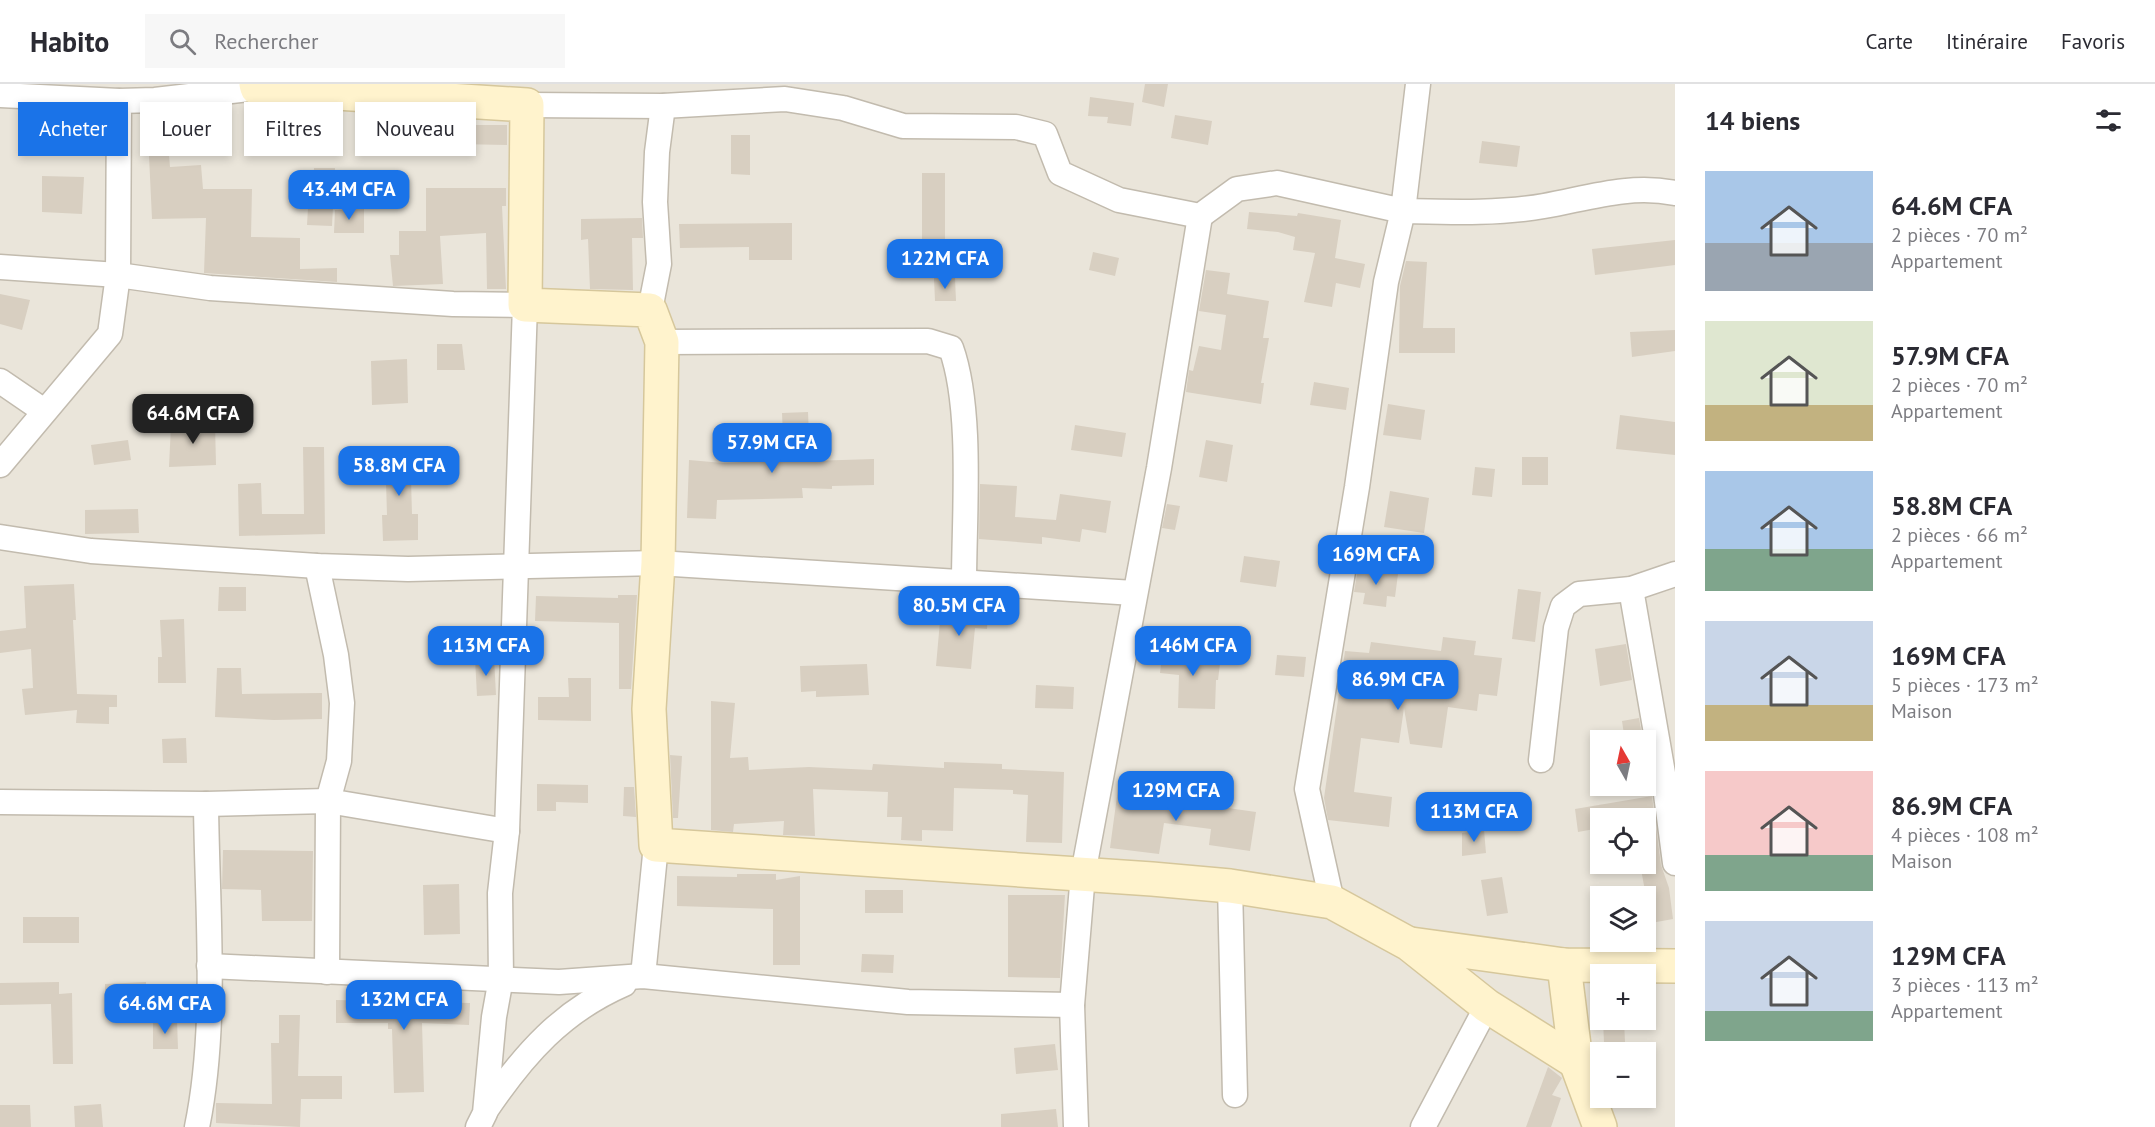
<!DOCTYPE html>
<html lang="fr">
<head>
<meta charset="utf-8">
<style>
  :root { --surface:#fff; --page:#f7f7f7; --text:#2b2b33; --muted:#7c7c81; --line:#e1e1e2; --accent:#1a73e8 }
  body { margin:0; font-family:"PT Sans",sans-serif; background:var(--page); color:var(--text); height:100vh; display:flex; flex-direction:column; font-size:22px; white-space:nowrap }
  * { box-sizing:border-box; margin:0 }
  p { font-size:20px; color:var(--muted) }
  .icon { flex:none; width:33px; height:33px; fill:none; stroke:currentColor; stroke-width:2; stroke-linecap:round; stroke-linejoin:round }
  .map { position:relative; flex:1; overflow:hidden }
  .sheet { display:flex; flex-direction:column; background:var(--surface); width:480px }
  .sheet>* { flex:none }
  .top-card { position:absolute; left:18px; top:18px; width:570px; height:54px; display:flex; gap:12px }
  .needle { width:39px; rotate:351deg }
  .buttons { position:absolute; left:1590px; top:646px; display:grid; gap:12px }
  .buttons a { display:grid; place-items:center; width:66px; height:66px; border-radius:0px; background:var(--surface); box-shadow:0 3px 9px #0003; font-size:30px }
  .price { position:absolute; translate:-50% -51px; padding:0 14px; border-radius:12px; background:var(--accent); color:#fff; font-size:20px; line-height:39px; filter:drop-shadow(0 2px 3px #0008) }
  .price::after { content:''; position:absolute; left:50%; top:36px; width:18px; height:14px; margin-left:-9px; background:inherit; clip-path:polygon(0 0,100% 0,50% 100%) }
  .price.active { background:#222; color:#fff }
  ul { padding:0; list-style:none }
  li { display:flex; align-items:center; gap:18px; height:150px; padding:0 30px }
  li span { display:grid; place-items:center; flex:none; width:168px; height:120px; border-radius:0px; color:#555 }
  li>.icon { margin-inline-start:auto }
  span .icon { width:72px; height:72px; fill:#fffc; stroke-width:1 }
  li b { font-size:26px }
  h2 { display:flex; justify-content:space-between; align-items:center; height:72px; padding:0 30px; font-size:26px }
  .tag { padding:0 21px; border-radius:0px; background:var(--surface); box-shadow:0 3px 9px #0003; font-size:21px; line-height:54px }
  .tag.active { background:var(--accent); color:#fff }
  header { display:flex; align-items:center; gap:36px; box-sizing:border-box; height:84px; padding:0 30px; background:var(--surface); border-bottom:2px solid var(--line) }
  header strong { font-size:28px }
  nav { display:flex; gap:33px; margin-inline-start:auto; font-size:21px }
  .search { width:420px; height:54px; background:var(--page); display:flex; align-items:center; gap:15px; box-sizing:border-box; padding:0 21px; border-radius:0px; color:var(--muted); font-size:22px }
  main { display:flex; flex:1; min-height:0 }
  .map>svg:first-child { display:block }
  .residential { fill:#eae5da; fill-rule:evenodd }
  .building { fill:#d8cfc1 }
  .lines { fill:none; stroke-linecap:round; stroke-linejoin:round }
  .street-casing { stroke:#c2bbae; stroke-width:27 }
  .secondary-casing { stroke:#d6c79b; stroke-width:36 }
  .street { stroke:#fff; stroke-width:24 }
  .secondary { stroke:#fff3cd; stroke-width:33 }
</style>
</head>
<body>
<header>
<strong>Habito</strong>
<div class="search"><svg class="icon" aria-label="search" viewBox="0 0 24 24"><circle cx="10" cy="10" r="6"/><path d="M15 15l6 6"/></svg>Rechercher</div>
<nav><a>Carte</a><a>Itinéraire</a><a>Favoris</a></nav>
</header>
<main>
<div class="map">
<svg width="1675" height="1043" viewBox="0 0 1675 1043">
  <rect width="100%" height="100%" fill="#f6f3ec"/>
  <path class="residential" d="M0 0H1675V1043H0ZM1600 657H1646V702H1600ZM1600 735H1646V780H1600ZM1600 813H1646V858H1600ZM1600 891H1646V936H1600ZM1600 969H1646V1014H1600Z"/>
  <g class="building">
    <polygon points="1145,0 1168,0 1164,23 1142,18"/>
    <polygon points="1090,13 1134,19 1131,42 1107,39 1108,33 1088,32"/>
    <polygon points="1175,31 1212,37 1208,61 1171,54"/>
    <polygon points="100,32 102,51 74,53 72,33"/>
    <polygon points="456,41 507,41 507,61 456,60"/>
    <polygon points="731,51 750,51 750,91 731,90"/>
    <polygon points="1482,57 1520,62 1517,83 1479,79"/>
    <polygon points="169,71 170,83 201,81 203,105 252,105 251,153 300,154 300,185 337,184 337,198 204,189 206,134 152,135 149,72"/>
    <polygon points="314,84 335,84 332,142 307,141 309,107 313,107"/>
    <rect x="922" y="89" width="23" height="67"/>
    <polygon points="42,92 84,93 82,130 42,128"/>
    <polygon points="426,104 506,104 506,122 502,122 506,205 487,205 486,149 440,152 443,200 393,202 390,171 399,171 399,147 426,147"/>
    <polygon points="364,125 364,149 334,149 335,126"/>
    <polygon points="1249,128 1297,132 1298,129 1341,136 1335,174 1365,180 1360,204 1336,199 1332,223 1304,218 1315,169 1293,166 1295,153 1278,148 1247,145"/>
    <polygon points="642,134 643,154 632,154 633,206 590,205 588,155 581,156 581,135"/>
    <polygon points="792,139 792,176 749,176 749,163 680,164 679,140"/>
    <polygon points="1675,156 1675,181 1595,191 1592,165"/>
    <polygon points="1093,168 1119,174 1115,192 1089,186"/>
    <polygon points="1406,177 1427,178 1423,244 1455,244 1455,269 1399,269 1400,202"/>
    <polygon points="1206,186 1230,189 1227,210 1269,217 1263,254 1269,254 1261,299 1264,299 1261,320 1186,308 1189,286 1193,287 1199,262 1221,266 1226,231 1199,227"/>
    <polygon points="934,194 955,194 956,217 935,217"/>
    <polygon points="0,210 30,216 22,246 0,240"/>
    <polygon points="1675,246 1675,267 1632,273 1630,248"/>
    <polygon points="437,260 462,260 465,286 437,286"/>
    <polygon points="407,275 408,319 372,321 371,277"/>
    <polygon points="1314,298 1349,304 1346,326 1310,321"/>
    <polygon points="1388,320 1425,326 1421,356 1383,351"/>
    <polygon points="808,328 810,377 874,375 874,401 832,402 832,405 802,404 803,414 717,416 716,435 687,434 689,376 723,379 784,376 782,329"/>
    <polygon points="1620,331 1675,338 1675,371 1616,365"/>
    <polygon points="215,339 216,381 169,383 171,341"/>
    <polygon points="1075,341 1126,349 1122,373 1071,366"/>
    <polygon points="128,356 131,376 94,381 91,361"/>
    <polygon points="1206,356 1233,361 1227,398 1199,393"/>
    <polygon points="410,362 412,430 418,430 418,456 383,457 382,431 387,431 385,363"/>
    <polygon points="303,363 324,363 325,450 239,452 238,400 261,399 262,430 304,430"/>
    <rect x="1522" y="373" width="26" height="28"/>
    <polygon points="1475,383 1495,385 1492,413 1472,411"/>
    <polygon points="980,400 1017,402 1015,433 1056,436 1060,410 1111,417 1106,449 1082,445 1080,458 1042,453 1042,460 979,455"/>
    <polygon points="1390,407 1429,414 1424,449 1384,443"/>
    <polygon points="1167,420 1180,422 1175,446 1162,444"/>
    <polygon points="138,425 139,449 85,450 85,426"/>
    <polygon points="1244,472 1280,477 1276,503 1240,498"/>
    <polygon points="1358,484 1398,490 1395,513 1387,512 1386,523 1363,520 1365,509 1354,508"/>
    <polygon points="74,500 76,536 73,536 77,610 117,611 117,623 109,623 109,640 76,639 77,626 25,631 22,605 33,604 31,565 0,569 0,547 26,544 24,502"/>
    <polygon points="219,503 246,503 246,527 218,527"/>
    <polygon points="1518,505 1541,508 1535,558 1512,555"/>
    <polygon points="618,511 637,511 631,605 619,605 619,539 535,537 536,512 618,514"/>
    <polygon points="962,525 988,526 987,545 975,544 971,585 936,582 941,526"/>
    <polygon points="184,535 186,599 158,599 158,573 162,573 160,536"/>
    <polygon points="1443,553 1476,557 1474,571 1502,574 1497,612 1479,610 1477,627 1448,623 1442,664 1410,660 1404,624 1399,659 1361,654 1354,708 1392,713 1389,743 1328,736 1324,714 1345,567 1369,569 1371,558 1441,567"/>
    <polygon points="1626,560 1632,596 1600,602 1595,565"/>
    <polygon points="1163,564 1221,571 1218,596 1216,596 1215,625 1178,624 1179,591 1160,589"/>
    <polygon points="1277,571 1306,573 1304,593 1275,591"/>
    <polygon points="494,573 496,611 477,612 475,574"/>
    <polygon points="867,580 869,611 816,613 816,607 801,608 800,582"/>
    <polygon points="217,584 241,584 242,610 322,609 322,635 274,636 215,633"/>
    <polygon points="568,594 591,594 591,637 538,636 538,613 569,613"/>
    <polygon points="1036,601 1074,603 1073,625 1035,624"/>
    <polygon points="711,617 735,619 730,674 748,673 749,686 809,683 872,686 873,680 944,684 944,678 1002,680 1002,685 1064,688 1062,759 1026,758 1028,711 1013,710 1013,706 954,704 953,747 922,746 922,757 901,756 902,733 887,733 888,708 813,705 815,752 783,751 784,737 734,740 733,748 711,746"/>
    <polygon points="1639,634 1643,657 1625,657 1622,637"/>
    <polygon points="186,654 187,679 163,679 162,655"/>
    <polygon points="670,671 682,672 678,734 673,734"/>
    <polygon points="537,700 588,701 588,719 556,718 556,727 537,727"/>
    <polygon points="624,703 634,703 636,733 623,732"/>
    <polygon points="1118,705 1201,716 1200,720 1256,728 1250,767 1209,761 1211,745 1164,739 1159,770 1110,764"/>
    <polygon points="1652,712 1661,781 1669,804 1673,835 1651,839 1640,780 1646,780 1646,736 1653,735 1600,735 1600,744 1578,748 1575,725"/>
    <polygon points="1484,746 1486,769 1462,772 1462,749"/>
    <polygon points="223,766 313,767 312,837 262,837 261,806 222,805"/>
    <polygon points="737,790 776,790 776,796 800,792 800,881 773,881 773,825 677,822 677,792 737,793"/>
    <polygon points="1502,793 1508,829 1487,832 1481,796"/>
    <polygon points="459,800 460,850 424,851 423,801"/>
    <rect x="865" y="806" width="38" height="23"/>
    <polygon points="1008,811 1065,811 1060,894 1008,893"/>
    <rect x="23" y="833" width="56" height="26"/>
    <polygon points="862,870 894,871 893,889 861,888"/>
    <polygon points="59,898 59,910 72,909 73,980 53,980 51,920 0,921 0,899"/>
    <polygon points="146,898 146,922 105,923 105,900"/>
    <polygon points="336,916 470,919 469,941 422,939 424,1008 394,1009 392,945 388,945 388,939 336,939"/>
    <polygon points="279,931 300,931 298,992 342,992 342,1015 301,1015 300,1043 216,1039 216,1019 272,1020 271,959 279,959"/>
    <polygon points="153,936 177,936 178,965 153,965"/>
    <polygon points="1603,936 1624,936 1625,958 1604,959"/>
    <polygon points="1055,960 1058,986 1016,990 1014,964"/>
    <polygon points="1548,983 1562,994 1552,1011 1561,1014 1551,1043 1526,1043"/>
    <polygon points="101,1020 103,1043 75,1043 74,1022"/>
    <polygon points="0,1021 30,1021 31,1043 0,1043"/>
    <polygon points="1056,1025 1058,1043 1001,1043 1001,1030"/>
  </g>
  <g class="lines">
    <defs>
      <g id="street">
        <polyline points="0,11 119,17"/>
        <polyline points="527,21 663,22 785,15 843,24 903,42 1016,43 1045,50 1060,89 1119,116 1200,132 1237,105 1277,99 1403,127 1418,0"/>
        <polyline points="0,183 118,191 210,204 453,220 525,221 507,747 500,809 501,894 494,933 485,1029 478,1043"/>
        <polyline points="650,226 659,180 655,118 657,68 663,22"/>
        <path d="M662 258 928 257 951 264C973 325 964 432 964 499"/>
        <polyline points="0,297 44,327"/>
        <polyline points="0,381 110,250 118,191 119,17 155,16 257,4"/>
        <polyline points="0,453 91,467 317,482 408,485 658,479 1134,509"/>
        <polyline points="317,482 336,571 342,619 339,677 328,717 327,888"/>
        <polyline points="1631,505 1664,695 1675,779"/>
        <polyline points="1541,676 1556,544 1563,522 1579,510 1631,505 1675,490"/>
        <polyline points="0,718 206,720 328,717 507,747"/>
        <polyline points="1230,802 1235,1011"/>
        <path d="M1332 818 1307 705 1357 403 1386 198 1403 127C1449 128 1498 130 1544 122 1589 114 1629 100 1675 109"/>
        <polyline points="209,882 559,898 643,892 908,918 1072,921"/>
        <polyline points="643,892 656,761"/>
        <path d="M486 1026C524 970 562 927 624 900"/>
        <path d="M197 1043C218 941 207 825 206 720"/>
        <polyline points="1076,1043 1072,921 1083,790 1159,384 1200,132"/>
        <polyline points="1423,1043 1487,922"/>
      </g>
      <g id="secondary">
        <polyline points="256,0 257,4 527,21 525,221 650,226 662,258 658,479 649,625 656,761 1152,795 1230,802 1332,818 1409,860 1487,922 1576,978"/>
        <polyline points="1411,860 1564,881 1675,882"/>
        <polyline points="1564,881 1576,978 1600,1043"/>
      </g>
    </defs>
    <use href="#street" class="street-casing"/>
    <use href="#secondary" class="secondary-casing"/>
    <use href="#street" class="street"/>
    <use href="#secondary" class="secondary"/>
  </g>
</svg>
<div class="buttons">
<a><svg class="needle" viewBox="-14 -14 28 28"><path d="M0-13l5 13h-10z" fill="#e53935"/><path d="M0 13l5-13h-10z" fill="#7c7c81"/></svg></a>
<a><svg class="icon" aria-label="locate" viewBox="0 0 24 24"><circle cx="12" cy="12" r="6"/><path d="M12 2v4M12 18v4M2 12h4M18 12h4"/></svg></a>
<a><svg class="icon" aria-label="layers" viewBox="0 0 24 24"><path d="M12 4l9 5-9 5-9-5zM3 14l9 5 9-5"/></svg></a>
<a>+</a>
<a>−</a>
</div>
<b class="price" style="left:349px;top:137px">43.4M CFA</b>
<b class="price" style="left:945px;top:206px">122M CFA</b>
<b class="price active" style="left:193px;top:361px">64.6M CFA</b>
<b class="price" style="left:772px;top:390px">57.9M CFA</b>
<b class="price" style="left:399px;top:413px">58.8M CFA</b>
<b class="price" style="left:1376px;top:502px">169M CFA</b>
<b class="price" style="left:959px;top:553px">80.5M CFA</b>
<b class="price" style="left:486px;top:593px">113M CFA</b>
<b class="price" style="left:1193px;top:593px">146M CFA</b>
<b class="price" style="left:1398px;top:627px">86.9M CFA</b>
<b class="price" style="left:1176px;top:738px">129M CFA</b>
<b class="price" style="left:1474px;top:759px">113M CFA</b>
<b class="price" style="left:404px;top:947px">132M CFA</b>
<b class="price" style="left:165px;top:951px">64.6M CFA</b>
<div class="top-card">
<a class="tag active">Acheter</a>
<a class="tag">Louer</a>
<a class="tag">Filtres</a>
<a class="tag">Nouveau</a>
</div>
</div>
<section class="sheet">
<h2>14 biens<svg class="icon" aria-label="filters" viewBox="0 0 24 24"><path d="M4 7h16M4 17h16"/><circle cx="9" cy="7" r="2"/><circle cx="15" cy="17" r="2"/></svg></h2>
<ul>
<li><span style="background:linear-gradient(#a9c7e8 60%,#9aa5b1 0)"><svg class="icon" aria-label="home" viewBox="0 0 24 24"><path d="M3 11l9-7 9 7M6 9v11h12V9"/></svg></span><div><b>64.6M CFA</b><p>2 pièces · 70 m²</p><p>Appartement</p></div></li>
<li><span style="background:linear-gradient(#dfe7d0 70%,#c2b280 0)"><svg class="icon" aria-label="home" viewBox="0 0 24 24"><path d="M3 11l9-7 9 7M6 9v11h12V9"/></svg></span><div><b>57.9M CFA</b><p>2 pièces · 70 m²</p><p>Appartement</p></div></li>
<li><span style="background:linear-gradient(#a9c7e8 65%,#7fa58c 0)"><svg class="icon" aria-label="home" viewBox="0 0 24 24"><path d="M3 11l9-7 9 7M6 9v11h12V9"/></svg></span><div><b>58.8M CFA</b><p>2 pièces · 66 m²</p><p>Appartement</p></div></li>
<li><span style="background:linear-gradient(#c9d6e8 70%,#c2b280 0)"><svg class="icon" aria-label="home" viewBox="0 0 24 24"><path d="M3 11l9-7 9 7M6 9v11h12V9"/></svg></span><div><b>169M CFA</b><p>5 pièces · 173 m²</p><p>Maison</p></div></li>
<li><span style="background:linear-gradient(#f6c9c9 70%,#7fa58c 0)"><svg class="icon" aria-label="home" viewBox="0 0 24 24"><path d="M3 11l9-7 9 7M6 9v11h12V9"/></svg></span><div><b>86.9M CFA</b><p>4 pièces · 108 m²</p><p>Maison</p></div></li>
<li><span style="background:linear-gradient(#c9d6e8 75%,#7fa58c 0)"><svg class="icon" aria-label="home" viewBox="0 0 24 24"><path d="M3 11l9-7 9 7M6 9v11h12V9"/></svg></span><div><b>129M CFA</b><p>3 pièces · 113 m²</p><p>Appartement</p></div></li>
</ul>
</section>
</main>
</body>
</html>
